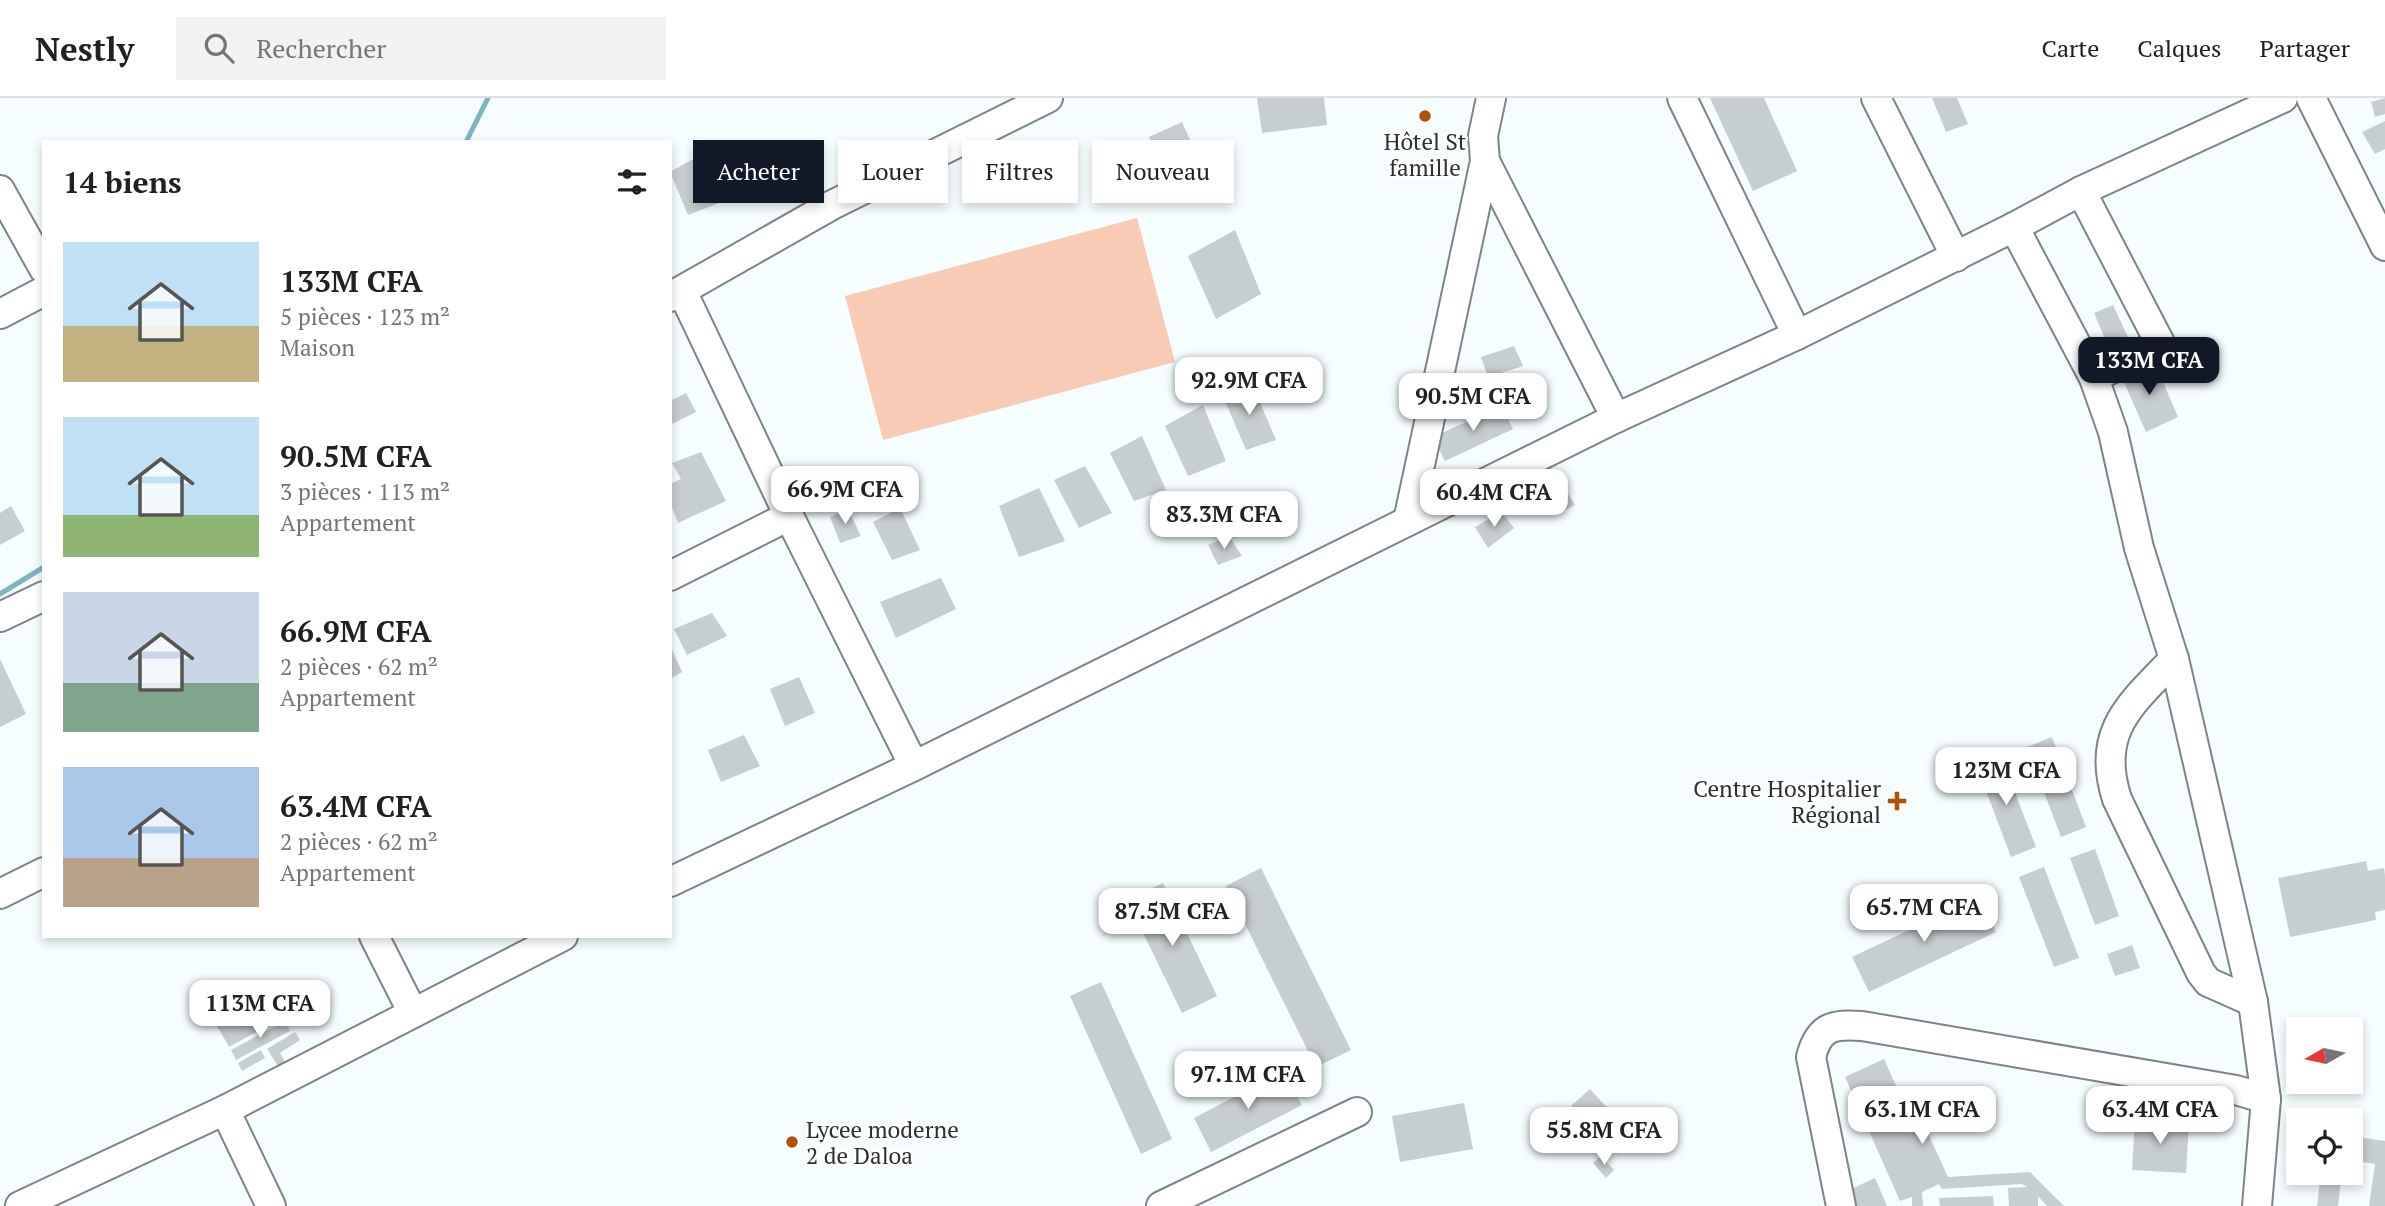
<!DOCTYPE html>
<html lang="fr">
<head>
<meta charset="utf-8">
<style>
  :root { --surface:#fff; --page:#f2f2f2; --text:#202124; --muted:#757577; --line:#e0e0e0; --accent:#111827 }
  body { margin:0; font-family:"PT Serif",serif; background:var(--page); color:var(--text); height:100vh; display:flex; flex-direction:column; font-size:26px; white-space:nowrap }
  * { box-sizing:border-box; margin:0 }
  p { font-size:23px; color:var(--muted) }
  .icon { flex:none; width:38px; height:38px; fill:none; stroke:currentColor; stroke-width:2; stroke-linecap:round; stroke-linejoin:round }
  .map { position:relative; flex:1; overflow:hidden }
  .panel { position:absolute; left:42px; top:42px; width:630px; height:798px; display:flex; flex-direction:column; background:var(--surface); border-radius:0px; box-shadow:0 4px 10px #0003 }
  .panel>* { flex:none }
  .hud { position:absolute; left:693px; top:42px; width:665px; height:63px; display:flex; gap:14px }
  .needle { width:46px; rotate:261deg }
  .tools { position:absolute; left:2286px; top:919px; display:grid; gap:14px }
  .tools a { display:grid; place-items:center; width:77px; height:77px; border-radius:0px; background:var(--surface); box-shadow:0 4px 10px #0003; font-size:35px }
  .price { position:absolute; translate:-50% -60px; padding:0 16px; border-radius:14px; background:#fff; color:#222; font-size:23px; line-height:46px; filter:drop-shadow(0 2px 4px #0008) }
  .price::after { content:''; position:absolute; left:50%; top:42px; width:21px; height:16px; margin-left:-10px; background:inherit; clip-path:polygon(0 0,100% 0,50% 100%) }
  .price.current { background:var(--accent); color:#fff }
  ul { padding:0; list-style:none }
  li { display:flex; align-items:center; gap:21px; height:175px; padding:0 21px }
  li span { display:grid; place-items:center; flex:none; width:196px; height:140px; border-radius:0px; color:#555 }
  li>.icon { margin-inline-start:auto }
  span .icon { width:84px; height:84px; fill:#fffc; stroke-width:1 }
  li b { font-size:30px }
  h2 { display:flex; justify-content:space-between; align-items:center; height:84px; padding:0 21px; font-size:30px }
  .tag { padding:0 24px; border-radius:0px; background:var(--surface); box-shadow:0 4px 10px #0003; font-size:24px; line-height:63px }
  .tag.current { background:var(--accent); color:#fff }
  header { display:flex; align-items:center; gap:42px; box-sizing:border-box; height:98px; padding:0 35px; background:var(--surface); border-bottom:2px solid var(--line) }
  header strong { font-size:33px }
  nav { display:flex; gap:38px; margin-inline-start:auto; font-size:24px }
  .search { width:490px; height:63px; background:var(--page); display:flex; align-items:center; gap:18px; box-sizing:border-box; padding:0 24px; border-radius:0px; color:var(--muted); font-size:26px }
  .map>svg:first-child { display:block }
  .green { fill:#f8cbb4 }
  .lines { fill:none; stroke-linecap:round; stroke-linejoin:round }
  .stream { stroke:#7eb4be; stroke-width:5 }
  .building { fill:#c7ced0 }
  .minor-casing { stroke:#7d8485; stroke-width:32 }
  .minor { stroke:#fff; stroke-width:28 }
  .poi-dot { fill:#b05103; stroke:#fff; stroke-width:2.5 }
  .labels { text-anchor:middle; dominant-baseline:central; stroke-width:5; stroke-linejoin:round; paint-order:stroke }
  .poi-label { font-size:23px; fill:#2d3031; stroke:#fff }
</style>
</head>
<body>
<header>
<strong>Nestly</strong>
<div class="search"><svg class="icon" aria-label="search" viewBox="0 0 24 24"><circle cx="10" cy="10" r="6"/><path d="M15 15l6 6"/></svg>Rechercher</div>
<nav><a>Carte</a><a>Calques</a><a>Partager</a></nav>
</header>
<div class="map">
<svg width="2385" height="1108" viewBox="0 0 2385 1108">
  <rect width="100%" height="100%" fill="#f5fdff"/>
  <polygon class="green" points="1137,120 1175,264 883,342 845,198"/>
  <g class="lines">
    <g class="stream">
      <polyline points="466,44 488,0"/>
      <polyline points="0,496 44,469"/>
    </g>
  </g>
  <g class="building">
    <polygon points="1257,0 1324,0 1327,27 1262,35"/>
    <polygon points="1710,0 1764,0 1797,73 1753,93"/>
    <polygon points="1932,0 1957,0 1968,26 1946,34"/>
    <polygon points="2385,0 2385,16 2375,19 2371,4"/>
    <polygon points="2385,23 2385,51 2375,56 2362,34"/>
    <polygon points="1182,24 1197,57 1164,69 1149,39"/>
    <polygon points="706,54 727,102 688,117 670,74"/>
    <polygon points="1235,132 1261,196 1216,221 1188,158"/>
    <polygon points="2113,207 2128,239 2108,248 2094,215"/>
    <polygon points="1514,248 1523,268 1488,279 1481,259"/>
    <polygon points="2134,266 2139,276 2156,268 2178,319 2146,334 2119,273"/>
    <polygon points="1487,283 1498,303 1472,312 1465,297"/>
    <polygon points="1252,286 1276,342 1246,352 1223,298"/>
    <polygon points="686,295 696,314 670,327 670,303"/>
    <polygon points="1203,307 1226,363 1188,378 1165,328"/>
    <polygon points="1502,308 1513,331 1445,363 1433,339"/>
    <polygon points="1142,338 1166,392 1134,403 1110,355"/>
    <polygon points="701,354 726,403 678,425 670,404 670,386 681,381 672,365"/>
    <polygon points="1085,368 1112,415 1079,430 1054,382"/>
    <polygon points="1563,387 1575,407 1555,417 1544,395"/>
    <polygon points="1039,390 1065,443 1019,459 999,408"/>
    <polygon points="11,408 25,433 0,447 0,415"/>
    <polygon points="900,410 920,452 892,462 873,424"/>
    <polygon points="848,411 861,438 840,445 830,419"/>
    <polygon points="1501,414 1514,430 1488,450 1475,429"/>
    <polygon points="1229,438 1242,458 1218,467 1208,447"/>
    <polygon points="941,480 956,511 896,540 880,504"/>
    <polygon points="712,515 727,538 687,557 674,531"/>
    <polygon points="670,547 682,574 670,581"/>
    <polygon points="0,561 26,616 0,629"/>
    <polygon points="799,579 815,615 785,628 770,591"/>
    <polygon points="744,637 760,668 721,684 708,652"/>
    <polygon points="2052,639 2086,729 2061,739 2027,649"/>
    <polygon points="2001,659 2036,749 2011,759 1977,669"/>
    <polygon points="2095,751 2119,818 2095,827 2070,760"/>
    <polygon points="2366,763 2368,773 2384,770 2385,777 2385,812 2375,814 2376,822 2290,839 2278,780"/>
    <polygon points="2044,769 2079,860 2054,869 2019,779"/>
    <polygon points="1261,770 1351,952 1316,969 1226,788"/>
    <polygon points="1163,785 1217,898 1182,915 1127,802"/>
    <polygon points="1979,799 1996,834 1869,894 1852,859"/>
    <polygon points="2132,847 2140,870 2115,878 2107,856"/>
    <polygon points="1101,884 1172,1041 1141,1056 1070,898"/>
    <polygon points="271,888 287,917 229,949 213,921"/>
    <polygon points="285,923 290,933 236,962 231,952"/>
    <polygon points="295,934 300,942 280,955 285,964 278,968 267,951"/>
    <polygon points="261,952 265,960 242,973 238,965"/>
    <polygon points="1884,961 1917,1035 1926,1031 1948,1079 2030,1074 2064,1108 2047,1108 2038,1098 2038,1108 2009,1108 2008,1090 2027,1089 2022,1086 1942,1091 1939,1086 1922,1094 1923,1108 1912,1108 1912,1099 1900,1103 1845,979"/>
    <polygon points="1284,973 1302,1007 1211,1054 1194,1020"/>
    <polygon points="1590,991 1619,1023 1601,1039 1571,1008"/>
    <polygon points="1464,1005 1473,1051 1400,1064 1392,1018"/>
    <polygon points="2135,1021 2189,1024 2186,1075 2132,1072"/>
    <polygon points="2350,1038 2385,1043 2385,1108 2369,1108 2375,1066 2350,1062"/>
    <polygon points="1601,1058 1614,1072 1606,1080 1593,1065"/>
    <polygon points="2321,1074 2342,1074 2338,1108 2317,1108"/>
    <polygon points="1875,1080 1887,1108 1856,1108 1849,1092"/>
    <polygon points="1993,1098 1994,1108 1940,1108 1939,1100"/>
  </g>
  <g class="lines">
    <defs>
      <g id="minor">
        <polyline points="1682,0 1797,237"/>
        <polyline points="1876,0 1956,159"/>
        <polyline points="2311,0 2385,148"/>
        <polyline points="1485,63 1616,320"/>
        <polyline points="0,92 44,171"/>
        <polyline points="2014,129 2094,280 2160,245 2081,93"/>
        <polyline points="682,193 789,418 914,668"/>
        <polyline points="670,199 832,107 1048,0"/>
        <polyline points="0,216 44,193"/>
        <polyline points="2094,280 2113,334 2139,450 2174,561 2253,904 2266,1001 2257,1108"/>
        <polyline points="1408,423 1485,63 1483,38 1491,0"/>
        <polyline points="670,478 789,418"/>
        <polyline points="0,519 44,498"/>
        <path d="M2174 561C2131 606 2095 633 2117 701L2201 875 2208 884 2253 904"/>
        <polyline points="670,784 914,668 1616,320 1797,237 2014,129 2081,93 2283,0"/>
        <polyline points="0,796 44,774"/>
        <polyline points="374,838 413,915"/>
        <polyline points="225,1012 271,1108"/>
        <polyline points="20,1108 225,1012 563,838"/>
        <polyline points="1161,1108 1357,1014"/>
        <path d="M1841 1108 1811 959C1819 928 1833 926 1862 928L2236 992 2266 1001"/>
      </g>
    </defs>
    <use href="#minor" class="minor-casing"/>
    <use href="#minor" class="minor"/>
  </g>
  <g class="poi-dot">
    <circle cx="1425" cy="18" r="7"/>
    <path d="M1893.5 692.5h7v7h7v7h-7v7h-7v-7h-7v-7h7z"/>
    <circle cx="792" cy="1044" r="7"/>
  </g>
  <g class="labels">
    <g class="poi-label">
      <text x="1425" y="43">Hôtel St<tspan x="1425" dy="26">famille</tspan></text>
      <text x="1881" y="690" text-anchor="end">Centre Hospitalier<tspan x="1881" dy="26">Régional</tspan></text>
      <text x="806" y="1031" text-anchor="start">Lycee moderne<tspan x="806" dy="26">2 de Daloa</tspan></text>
    </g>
  </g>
</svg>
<div class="tools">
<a><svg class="needle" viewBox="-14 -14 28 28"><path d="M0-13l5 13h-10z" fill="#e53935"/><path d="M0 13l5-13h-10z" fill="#757577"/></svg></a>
<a><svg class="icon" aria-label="locate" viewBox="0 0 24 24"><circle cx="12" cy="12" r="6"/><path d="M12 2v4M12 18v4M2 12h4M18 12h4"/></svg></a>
</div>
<b class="price current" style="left:2149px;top:299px">133M CFA</b>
<b class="price" style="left:1249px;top:319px">92.9M CFA</b>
<b class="price" style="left:1473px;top:335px">90.5M CFA</b>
<b class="price" style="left:845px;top:428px">66.9M CFA</b>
<b class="price" style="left:1494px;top:431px">60.4M CFA</b>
<b class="price" style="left:1224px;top:453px">83.3M CFA</b>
<b class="price" style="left:2006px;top:709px">123M CFA</b>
<b class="price" style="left:1924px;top:846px">65.7M CFA</b>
<b class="price" style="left:1172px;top:850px">87.5M CFA</b>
<b class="price" style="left:260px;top:942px">113M CFA</b>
<b class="price" style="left:1248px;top:1013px">97.1M CFA</b>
<b class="price" style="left:1922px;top:1048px">63.1M CFA</b>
<b class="price" style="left:2160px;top:1048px">63.4M CFA</b>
<b class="price" style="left:1604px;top:1069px">55.8M CFA</b>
<div class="hud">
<a class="tag current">Acheter</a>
<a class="tag">Louer</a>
<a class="tag">Filtres</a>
<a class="tag">Nouveau</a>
</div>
<section class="panel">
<h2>14 biens<svg class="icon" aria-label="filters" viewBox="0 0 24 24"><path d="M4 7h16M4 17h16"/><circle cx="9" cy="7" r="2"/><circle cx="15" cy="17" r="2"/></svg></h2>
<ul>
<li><span style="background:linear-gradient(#bfe0f5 60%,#c2b280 0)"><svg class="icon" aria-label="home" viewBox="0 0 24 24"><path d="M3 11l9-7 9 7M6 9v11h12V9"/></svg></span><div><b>133M CFA</b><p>5 pièces · 123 m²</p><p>Maison</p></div></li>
<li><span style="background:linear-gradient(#bfe0f5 70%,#8fb573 0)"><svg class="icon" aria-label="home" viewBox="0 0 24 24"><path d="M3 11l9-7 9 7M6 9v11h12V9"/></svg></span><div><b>90.5M CFA</b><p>3 pièces · 113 m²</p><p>Appartement</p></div></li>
<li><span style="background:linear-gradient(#c9d6e8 65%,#7fa58c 0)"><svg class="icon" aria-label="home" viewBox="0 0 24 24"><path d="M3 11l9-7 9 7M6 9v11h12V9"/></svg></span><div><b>66.9M CFA</b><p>2 pièces · 62 m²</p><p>Appartement</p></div></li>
<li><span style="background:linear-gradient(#a9c7e8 65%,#b9a48a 0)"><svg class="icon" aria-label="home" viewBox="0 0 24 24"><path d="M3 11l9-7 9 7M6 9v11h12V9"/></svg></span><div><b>63.4M CFA</b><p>2 pièces · 62 m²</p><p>Appartement</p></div></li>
</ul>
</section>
</div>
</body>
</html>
